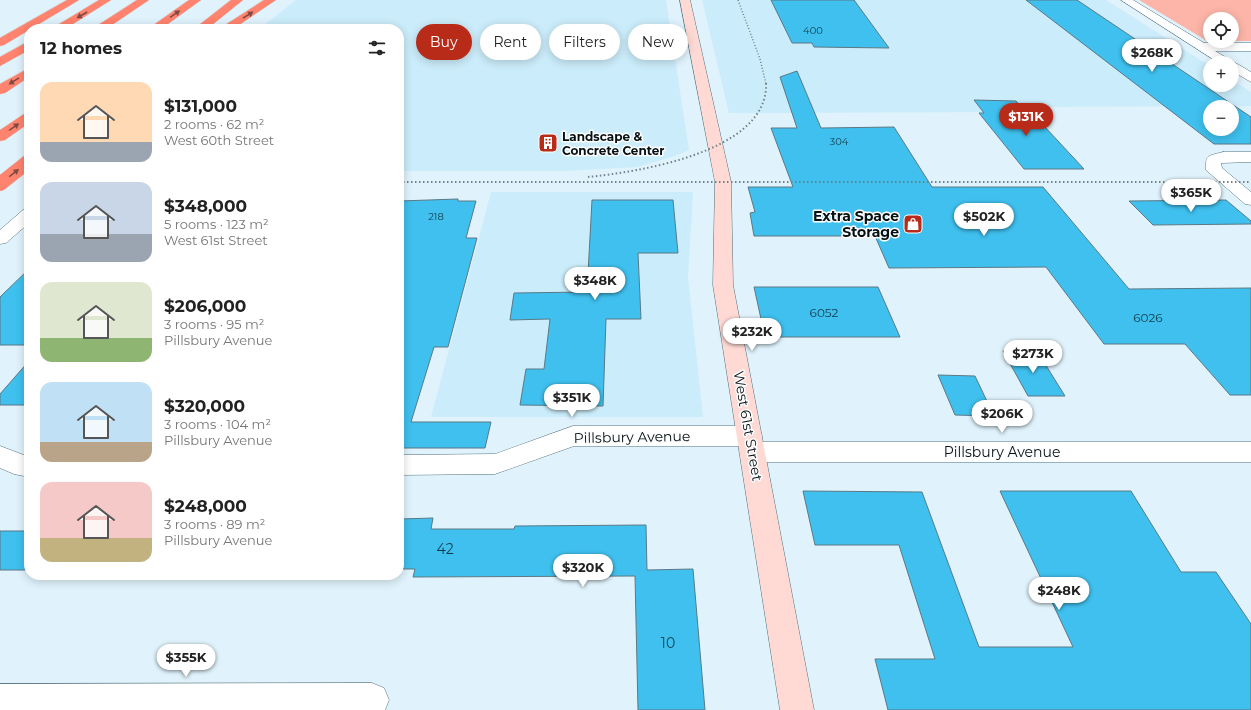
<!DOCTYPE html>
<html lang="en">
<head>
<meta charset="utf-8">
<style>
  :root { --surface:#fff; --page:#f6f6f6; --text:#222; --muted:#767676; --accent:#b82b19 }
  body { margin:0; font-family:Montserrat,sans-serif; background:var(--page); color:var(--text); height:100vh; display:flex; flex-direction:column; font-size:15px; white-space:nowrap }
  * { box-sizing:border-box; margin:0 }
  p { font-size:13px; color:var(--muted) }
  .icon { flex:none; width:22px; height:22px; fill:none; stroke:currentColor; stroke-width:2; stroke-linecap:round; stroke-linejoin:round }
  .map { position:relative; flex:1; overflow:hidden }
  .side { position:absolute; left:24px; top:24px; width:380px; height:556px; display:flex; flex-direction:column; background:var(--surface); border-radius:16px; box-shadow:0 2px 10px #0003 }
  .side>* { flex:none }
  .top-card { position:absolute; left:416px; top:24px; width:380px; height:36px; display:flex; gap:8px }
  .fabs { position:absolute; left:1203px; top:12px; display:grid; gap:8px }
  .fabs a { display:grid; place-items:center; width:36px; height:36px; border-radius:50%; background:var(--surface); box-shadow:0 2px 10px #0003; font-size:20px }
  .price { position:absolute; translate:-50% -34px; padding:0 9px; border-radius:14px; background:#fff; color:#222; font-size:13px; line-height:26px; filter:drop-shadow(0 1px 2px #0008) }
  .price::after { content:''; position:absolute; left:50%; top:24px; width:12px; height:9px; margin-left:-6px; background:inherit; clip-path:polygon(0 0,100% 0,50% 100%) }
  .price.selected { background:var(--accent); color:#fff }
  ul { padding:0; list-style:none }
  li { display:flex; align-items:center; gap:12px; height:100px; padding:0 16px }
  li span { display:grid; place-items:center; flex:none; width:112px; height:80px; border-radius:12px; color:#555 }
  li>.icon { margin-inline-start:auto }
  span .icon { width:48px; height:48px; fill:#fffc; stroke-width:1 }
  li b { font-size:17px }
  h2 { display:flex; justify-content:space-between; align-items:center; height:48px; padding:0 16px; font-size:17px }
  .pill { padding:0 14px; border-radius:18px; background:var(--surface); box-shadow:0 2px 10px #0003; font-size:14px; line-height:36px }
  .pill.selected { background:var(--accent); color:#fff }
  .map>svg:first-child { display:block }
  .built { fill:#cbecfa }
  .green { fill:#fcb5a8; fill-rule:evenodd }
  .building { fill:#3fc0ee; stroke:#5b7985; fill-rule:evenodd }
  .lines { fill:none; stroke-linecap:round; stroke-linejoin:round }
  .street-casing { stroke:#52707c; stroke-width:1 }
  .secondary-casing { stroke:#52707c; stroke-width:1 }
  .highway-casing { stroke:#d2d4d5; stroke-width:1 }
  .street { fill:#fff; fill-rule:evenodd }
  .secondary { fill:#ffdad4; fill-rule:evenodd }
  .highway { fill:#ff836e; fill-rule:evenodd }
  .rail-far1 { stroke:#728188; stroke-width:1.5; stroke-dasharray:1 2; stroke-linecap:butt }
  .rail { stroke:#728188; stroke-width:2; stroke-dasharray:1.5 2.5; stroke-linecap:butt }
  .highway-bridge-casing { stroke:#d2d4d5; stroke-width:15; stroke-linecap:butt }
  .highway-bridge { stroke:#ff836e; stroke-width:14 }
  .oneway { fill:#824a42 }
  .labels { text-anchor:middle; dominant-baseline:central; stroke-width:3; stroke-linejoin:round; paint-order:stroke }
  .far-number-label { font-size:10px; fill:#143d4c }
  .far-poi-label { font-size:12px; font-weight:bold; fill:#061116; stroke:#fdfdfd; text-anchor:start }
  .number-label { font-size:12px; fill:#143d4c }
  .poi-label { font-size:14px; font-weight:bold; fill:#061116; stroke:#fdfdfd; text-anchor:end }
  .street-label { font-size:14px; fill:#061116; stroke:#fdfdfd }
  .near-number-label { font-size:14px; fill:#143d4c }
</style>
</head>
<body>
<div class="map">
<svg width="1251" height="710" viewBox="0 0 1251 710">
  <rect width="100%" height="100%" fill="#e0f3fc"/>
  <g class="built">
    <polygon points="296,0 666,0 689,150 672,157 637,167 564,171 399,171 399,29 259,29"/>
    <polygon points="702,0 1106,0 1210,66 1210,85 1232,85 1232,80 1251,92 1251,106 1037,107 1025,112 729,113"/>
    <polygon points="491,192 693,192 688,277 703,417 431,417"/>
  </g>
  <path class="green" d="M1139 0H1251V41H1207ZM1210 19H1232V41H1210Z"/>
  <g class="building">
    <polygon points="771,0 854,0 889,48 814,47 812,43 792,43"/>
    <path d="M1026 0H1077L1251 117V144H1214ZM1210 107H1232V129H1210Z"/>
    <polygon points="797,71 821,128 894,127 932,187 1043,187 1129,289 1251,288 1251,395 1230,395 1185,344 1104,344 1046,267 889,268 875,236 754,236 750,213 755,212 748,187 793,187 771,128 797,128 780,77"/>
    <polygon points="974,100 1016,101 1027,113 1032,113 1084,169 1024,169 979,113 984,113"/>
    <polygon points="458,199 458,201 476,201 466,238 477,238 448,347 434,347 411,422 491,422 485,448 399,448 399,201"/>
    <polygon points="592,200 673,200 678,253 638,253 641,319 606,319 603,406 520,405 526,369 544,369 550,319 510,320 514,293 587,292"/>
    <polygon points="1226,200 1251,221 1251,224 1153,225 1129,201"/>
    <polygon points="29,269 29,345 0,345 0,297"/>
    <polygon points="754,287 878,287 900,337 765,337"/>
    <polygon points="1003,351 1037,351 1065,396 1028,396"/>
    <polygon points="29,361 29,405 0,405 0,394"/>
    <polygon points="938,375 975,376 994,416 955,415"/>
    <polygon points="803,491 922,492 979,647 1073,647 1000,491 1131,491 1181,572 1216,572 1251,624 1251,710 888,710 875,659 935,659 899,545 815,545"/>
    <polygon points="433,518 431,529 514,529 515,526 646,525 647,570 693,569 705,710 638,710 635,576 413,577 415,569 399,569 399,519"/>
    <rect x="0" y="531" width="29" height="39"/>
  </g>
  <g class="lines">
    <defs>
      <g id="street">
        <polygon points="1121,0 1133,0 1204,43 1251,43 1251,51 1215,51 1251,72 1251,82 1232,71 1232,63 1219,63"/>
        <path d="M1223 152H1251V162L1221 163 1222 168 1251 192V205L1245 204 1206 170C1205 154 1209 156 1223 152Z"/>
        <polygon points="29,209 29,223 6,243 0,244 0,230 23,210"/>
        <polygon points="573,426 750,426 759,429 762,436 759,442 1251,442 1251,462 753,462 744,459 740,452 744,446 574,446 495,474 399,475 399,455 495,454"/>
        <polygon points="0,446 29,457 29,477 14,474 0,468"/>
        <polygon points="372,683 384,688 389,700 385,710 0,710 0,684"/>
      </g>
      <polygon id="secondary" points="680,0 690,0 731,182 733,285 814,710 780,710 713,285 715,182"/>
      <g id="highway">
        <polygon points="67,0 79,0 4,45 0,46 0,38"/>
        <polygon points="99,0 111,0 65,29 51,29"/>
        <polygon points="137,0 149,0 106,29 92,29"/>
        <polygon points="189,0 201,0 161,29 148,29"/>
        <polygon points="231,0 243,0 207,29 194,29"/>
        <polygon points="264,0 276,0 233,29 219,29"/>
        <polygon points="29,41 29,50 0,66 0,57"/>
        <polygon points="29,68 29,77 5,93 0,94 0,84"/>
        <polygon points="29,113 29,123 5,140 0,141 0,130 24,114"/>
      </g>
    </defs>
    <use href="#street" class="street-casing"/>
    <use href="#secondary" class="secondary-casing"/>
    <use href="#highway" class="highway-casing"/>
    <use href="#street" class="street"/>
    <use href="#secondary" class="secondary"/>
    <use href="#highway" class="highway"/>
    <polyline class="rail-far1" points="738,0 760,59 766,84"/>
    <g class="rail">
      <path d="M588 177C638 172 769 152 766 83"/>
      <polyline points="399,182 1251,182"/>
    </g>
    <defs>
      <polyline id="highway-bridge" points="0,184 29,161"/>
    </defs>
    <use href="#highway-bridge" class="highway-bridge-casing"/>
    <use href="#highway-bridge" class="highway-bridge"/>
  </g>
  <defs><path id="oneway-solid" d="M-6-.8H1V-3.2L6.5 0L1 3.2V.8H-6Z"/></defs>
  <g class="oneway">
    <use href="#oneway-solid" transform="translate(175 14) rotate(-35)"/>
    <use href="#oneway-solid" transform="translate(82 15) rotate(150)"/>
    <use href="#oneway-solid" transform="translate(248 15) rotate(-32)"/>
    <use href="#oneway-solid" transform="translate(14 81) rotate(148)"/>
    <use href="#oneway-solid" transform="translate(14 127) rotate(-35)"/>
    <use href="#oneway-solid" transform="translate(14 173) rotate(-38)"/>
  </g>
  <defs>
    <symbol id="building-square" viewBox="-11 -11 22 22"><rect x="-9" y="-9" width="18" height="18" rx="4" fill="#b82b19" stroke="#fdfdfd"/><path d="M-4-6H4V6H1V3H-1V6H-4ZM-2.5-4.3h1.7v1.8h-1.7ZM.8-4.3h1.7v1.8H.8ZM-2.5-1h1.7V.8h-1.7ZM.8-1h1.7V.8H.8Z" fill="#fff"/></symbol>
    <symbol id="shop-square" viewBox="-11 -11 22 22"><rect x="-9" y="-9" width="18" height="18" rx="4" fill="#b82b19" stroke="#fdfdfd"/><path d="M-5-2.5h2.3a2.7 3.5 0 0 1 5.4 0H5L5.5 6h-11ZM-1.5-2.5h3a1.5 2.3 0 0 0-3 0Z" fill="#fff"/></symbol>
  </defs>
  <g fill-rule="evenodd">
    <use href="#building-square" x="537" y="132" width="22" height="22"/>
    <use href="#shop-square" x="902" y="213" width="22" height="22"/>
  </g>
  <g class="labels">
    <g class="far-number-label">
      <text x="813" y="30">400</text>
      <text x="839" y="141">304</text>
      <text x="436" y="216">218</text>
    </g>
    <g class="far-poi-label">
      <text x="562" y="136">Landscape &amp;<tspan x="562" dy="14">Concrete Center</tspan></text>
    </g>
    <g class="number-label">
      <text x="824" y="312">6052</text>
      <text x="1148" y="317">6026</text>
    </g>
    <g class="poi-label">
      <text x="899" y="216">Extra Space<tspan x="899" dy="16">Storage</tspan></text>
    </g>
    <g class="street-label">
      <text transform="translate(748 426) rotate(80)">West 61st Street</text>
      <text transform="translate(632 437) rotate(-1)">Pillsbury Avenue</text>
      <text x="1002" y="452">Pillsbury Avenue</text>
    </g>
    <g class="near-number-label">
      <text x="445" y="549">42</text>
      <text x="668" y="643">10</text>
    </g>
  </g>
</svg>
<div class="fabs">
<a><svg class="icon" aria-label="locate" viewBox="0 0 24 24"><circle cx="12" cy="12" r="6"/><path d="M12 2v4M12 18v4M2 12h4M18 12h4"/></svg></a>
<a>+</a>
<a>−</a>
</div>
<b class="price" style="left:1152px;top:73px">$268K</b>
<b class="price selected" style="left:1026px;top:137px">$131K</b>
<b class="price" style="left:1191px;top:213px">$365K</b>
<b class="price" style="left:984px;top:237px">$502K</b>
<b class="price" style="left:595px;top:301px">$348K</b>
<b class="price" style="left:752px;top:352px">$232K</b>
<b class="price" style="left:1033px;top:374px">$273K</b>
<b class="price" style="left:572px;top:418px">$351K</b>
<b class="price" style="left:1002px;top:434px">$206K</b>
<b class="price" style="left:583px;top:588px">$320K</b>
<b class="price" style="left:1059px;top:611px">$248K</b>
<b class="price" style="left:186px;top:678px">$355K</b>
<div class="top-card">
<a class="pill selected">Buy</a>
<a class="pill">Rent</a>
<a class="pill">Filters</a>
<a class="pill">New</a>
</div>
<section class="side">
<h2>12 homes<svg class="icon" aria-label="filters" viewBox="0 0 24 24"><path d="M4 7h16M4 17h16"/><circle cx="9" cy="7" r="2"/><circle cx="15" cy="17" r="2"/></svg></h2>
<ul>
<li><span style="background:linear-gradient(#ffd9b3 75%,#9aa5b1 0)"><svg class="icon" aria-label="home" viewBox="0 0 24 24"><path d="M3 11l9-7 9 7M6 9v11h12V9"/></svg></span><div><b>$131,000</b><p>2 rooms · 62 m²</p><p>West 60th Street</p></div></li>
<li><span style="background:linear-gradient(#c9d6e8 65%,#9aa5b1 0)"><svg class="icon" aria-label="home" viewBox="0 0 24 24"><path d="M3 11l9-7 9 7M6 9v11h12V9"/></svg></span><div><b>$348,000</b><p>5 rooms · 123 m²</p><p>West 61st Street</p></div></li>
<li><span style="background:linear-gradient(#dfe7d0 70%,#8fb573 0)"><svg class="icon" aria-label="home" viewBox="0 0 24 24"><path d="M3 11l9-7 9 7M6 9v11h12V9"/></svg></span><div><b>$206,000</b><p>3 rooms · 95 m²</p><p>Pillsbury Avenue</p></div></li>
<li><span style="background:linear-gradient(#bfe0f5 75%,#b9a48a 0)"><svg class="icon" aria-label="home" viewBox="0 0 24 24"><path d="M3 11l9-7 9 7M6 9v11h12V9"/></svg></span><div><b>$320,000</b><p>3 rooms · 104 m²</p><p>Pillsbury Avenue</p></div></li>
<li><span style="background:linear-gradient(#f6c9c9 70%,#c2b280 0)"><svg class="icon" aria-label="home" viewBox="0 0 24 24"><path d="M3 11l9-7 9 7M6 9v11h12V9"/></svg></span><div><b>$248,000</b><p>3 rooms · 89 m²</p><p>Pillsbury Avenue</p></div></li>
</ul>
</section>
</div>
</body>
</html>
